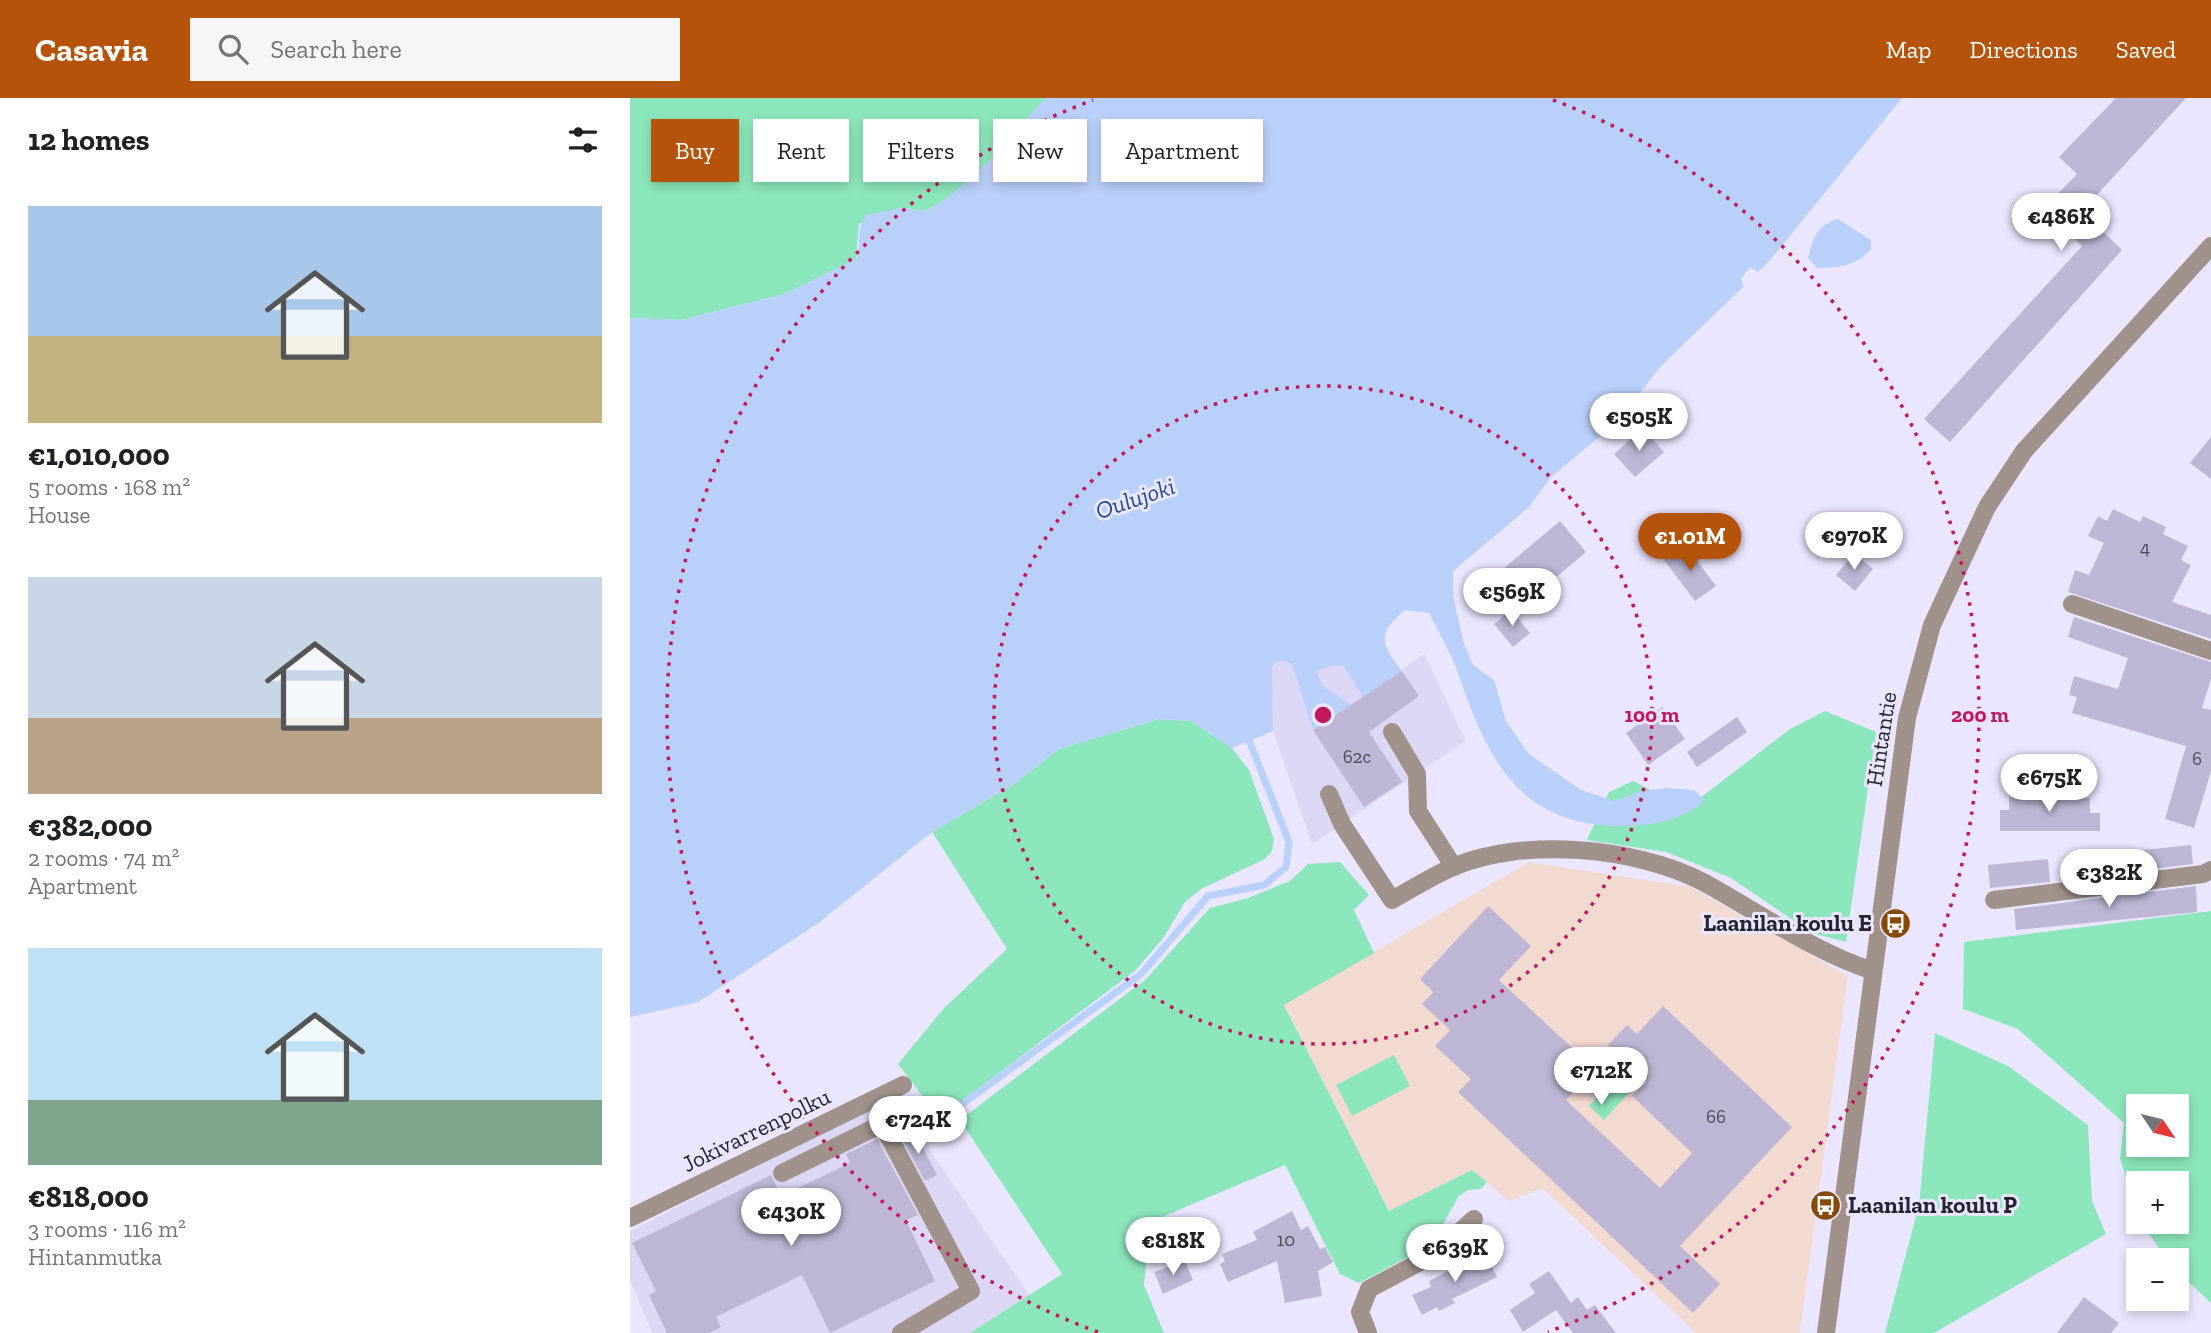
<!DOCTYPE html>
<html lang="en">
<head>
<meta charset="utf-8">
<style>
  :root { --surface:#fff; --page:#f6f6f6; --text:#202124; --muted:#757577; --accent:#b45309 }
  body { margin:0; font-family:"Zilla Slab",serif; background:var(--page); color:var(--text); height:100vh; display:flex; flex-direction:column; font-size:26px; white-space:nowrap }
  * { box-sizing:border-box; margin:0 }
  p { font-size:23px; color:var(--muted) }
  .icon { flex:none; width:38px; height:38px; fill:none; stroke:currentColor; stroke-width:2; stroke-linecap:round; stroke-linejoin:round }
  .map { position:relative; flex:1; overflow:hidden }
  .drawer { display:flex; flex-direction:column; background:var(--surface); width:630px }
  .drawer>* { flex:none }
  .top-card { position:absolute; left:21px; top:21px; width:665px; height:63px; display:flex; gap:14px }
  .needle { width:46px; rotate:125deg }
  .fabs { position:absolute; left:1496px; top:996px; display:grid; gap:14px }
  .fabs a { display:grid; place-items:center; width:63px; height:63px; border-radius:0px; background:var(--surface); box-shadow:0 4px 10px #0003; font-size:35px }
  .price { position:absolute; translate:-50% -60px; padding:0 16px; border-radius:24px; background:#fff; color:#222; font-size:23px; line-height:46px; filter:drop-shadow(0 2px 4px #0008) }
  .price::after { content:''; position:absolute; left:50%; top:42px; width:21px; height:16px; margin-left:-10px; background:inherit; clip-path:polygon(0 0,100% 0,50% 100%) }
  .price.selected { background:var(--accent); color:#fff }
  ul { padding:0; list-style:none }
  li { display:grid; align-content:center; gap:14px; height:371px; padding:0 28px }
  li span { display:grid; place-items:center; height:217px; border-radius:0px; color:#555 }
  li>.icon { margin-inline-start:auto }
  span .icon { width:126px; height:126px; fill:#fffc; stroke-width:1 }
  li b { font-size:30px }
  h2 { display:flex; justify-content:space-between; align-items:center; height:84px; padding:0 28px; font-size:30px }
  .chip { padding:0 24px; border-radius:0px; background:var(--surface); box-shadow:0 4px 10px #0003; font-size:24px; line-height:63px }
  .chip.selected { background:var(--accent); color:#fff }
  header { display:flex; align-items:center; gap:42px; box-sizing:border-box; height:98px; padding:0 35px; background:var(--accent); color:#fff }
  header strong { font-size:33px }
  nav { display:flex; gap:38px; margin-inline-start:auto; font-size:24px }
  .search { width:490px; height:63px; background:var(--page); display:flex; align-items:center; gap:18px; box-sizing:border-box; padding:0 24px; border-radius:0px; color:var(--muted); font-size:26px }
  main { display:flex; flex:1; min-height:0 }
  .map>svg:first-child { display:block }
  .built { fill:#ddd7f6 }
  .education { fill:#f3dad1 }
  .green { fill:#8ce6bb; fill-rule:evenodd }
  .water { fill:#b9d0fa }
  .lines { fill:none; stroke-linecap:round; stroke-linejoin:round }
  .stream { stroke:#b9d0fa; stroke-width:7 }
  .building { fill:#bdb7d5 }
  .minor { stroke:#a0928b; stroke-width:18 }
  .ring { fill:none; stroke:#c2185b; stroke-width:3.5; stroke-dasharray:3.5 7 }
  .labels { text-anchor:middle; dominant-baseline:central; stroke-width:6; stroke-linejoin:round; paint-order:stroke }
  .number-label { font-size:19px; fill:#4c4958 }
  .street-label { font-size:23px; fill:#26242f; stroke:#ebe6ff }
  .poi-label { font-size:23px; font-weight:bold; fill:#26242f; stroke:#ebe6ff; text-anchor:end }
  .water-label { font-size:24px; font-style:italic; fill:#1f4695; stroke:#ebe6ff }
  .centre { fill:#c2185b; stroke:#ebe6ff; stroke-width:3.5 }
  .ring-label { font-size:21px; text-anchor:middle; font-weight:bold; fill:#c2185b; stroke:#ebe6ff; stroke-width:6; stroke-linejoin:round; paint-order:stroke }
</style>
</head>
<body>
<header>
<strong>Casavia</strong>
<div class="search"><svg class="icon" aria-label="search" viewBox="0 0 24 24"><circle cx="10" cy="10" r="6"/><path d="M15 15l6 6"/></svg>Search here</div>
<nav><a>Map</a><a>Directions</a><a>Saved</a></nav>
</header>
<main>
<section class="drawer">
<h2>12 homes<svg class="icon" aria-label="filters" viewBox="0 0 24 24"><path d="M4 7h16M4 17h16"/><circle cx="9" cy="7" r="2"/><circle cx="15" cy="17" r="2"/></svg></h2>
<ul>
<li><span style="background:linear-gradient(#a9c7e8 60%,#c2b280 0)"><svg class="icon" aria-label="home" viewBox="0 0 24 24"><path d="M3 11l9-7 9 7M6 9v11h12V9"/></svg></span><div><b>€1,010,000</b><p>5 rooms · 168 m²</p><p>House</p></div></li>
<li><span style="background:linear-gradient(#c9d6e8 65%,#b9a48a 0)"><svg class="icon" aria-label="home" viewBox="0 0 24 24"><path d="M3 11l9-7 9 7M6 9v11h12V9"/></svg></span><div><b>€382,000</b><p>2 rooms · 74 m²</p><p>Apartment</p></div></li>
<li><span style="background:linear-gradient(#bfe0f5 70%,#7fa58c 0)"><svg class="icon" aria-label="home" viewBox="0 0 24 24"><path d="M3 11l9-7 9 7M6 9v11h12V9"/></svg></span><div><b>€818,000</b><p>3 rooms · 116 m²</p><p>Hintanmutka</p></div></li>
</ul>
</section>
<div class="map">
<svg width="1581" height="1235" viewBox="0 0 1581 1235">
  <rect width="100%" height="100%" fill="#ebe6ff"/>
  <g class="built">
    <polygon points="794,556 836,643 682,746 643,633 642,568 649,561 662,566 683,631 720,607 692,587 685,573 701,568 714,568 734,599"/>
    <polygon points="264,1000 400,1198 340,1235 22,1235 0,1181 0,1133"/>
  </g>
  <polygon class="education" points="899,764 1061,789 1218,878 1170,1235 1066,1235 913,1090 879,1103 842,1072 760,1114 654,906"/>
  <g class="green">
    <path d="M0 0H416C381 37 345 87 299 111 289 116 284 109 274 110 259 111 242 119 229 126L226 161 157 195 52 222 0 220Z"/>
    <polygon points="1195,613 1246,634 1216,844 1182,835 1101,780 1036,754 957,742 979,694 1003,683 1057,710 1160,631"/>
    <polygon points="529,621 561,623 602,650 619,672 644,741 642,753 635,761 571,791 555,804 534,839 506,872 309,1020 268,966 314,910 377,851 302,734 384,686 429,651"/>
    <polygon points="710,764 739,797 724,812 744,855 654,907 759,1113 842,1072 857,1084 851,1091 838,1092 829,1098 805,1140 793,1151 729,1185 710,1176 655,1067 520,1124 514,1187 534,1235 340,1235 432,1176 330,1022 516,881 580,810 618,800 660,783 678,766"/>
    <path d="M1581 813V1205L1547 1173V1162H1537L1511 1124H1547V1085H1508V1117L1490 1061 1494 1025 1388 931 1333 911 1334 844ZM1508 1008H1547V1046H1508Z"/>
    <polygon points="1305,935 1378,968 1458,1027 1462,1103 1476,1136 1304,1235 1255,1235 1289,1107"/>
    <polygon points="764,957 780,988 722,1018 706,987"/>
    <polygon points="990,975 1005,988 974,1022 959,1008"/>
  </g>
  <g class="water">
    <path d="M416 0H1272L1140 162 1128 174 1120 169 1111 181 1114 188 1031 268 986 325 921 379 898 410 823 473V497L833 543 843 567 864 582 876 623 899 656 951 692 985 703 1007 694 1036 690 1064 692 1075 702C1053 723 1020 728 991 728 889 727 858 662 829 578 822 556 809 535 799 515L775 512C746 535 751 546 772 573L733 599 714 568H701L686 573 692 587 721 607 683 632 662 566 649 562 642 568 643 633 602 650 561 623 529 621 429 651 384 686 302 734 187 826 68 904 0 919V220L53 222 157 195 226 161C232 144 225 130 237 116 250 116 261 111 273 110 283 109 289 116 299 111 342 89 382 35 416 0Z"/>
    <path d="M1208 121 1241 142V152C1224 168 1210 170 1187 170L1178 160C1183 140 1187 127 1208 121Z"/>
  </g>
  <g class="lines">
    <polyline class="stream" points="320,1015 511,876 578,798 634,787 656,769 659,744 619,642"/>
  </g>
  <g class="building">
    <polygon points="1486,0 1556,0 1452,113 1492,152 1320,344 1294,321 1452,148 1428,125 1434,119 1419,105 1447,76 1429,59"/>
    <polygon points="1013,330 1034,354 1005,379 984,356"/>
    <polygon points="1581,339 1581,381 1560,365"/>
    <polygon points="1483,411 1510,424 1513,418 1536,429 1533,436 1558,448 1551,462 1561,467 1542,504 1581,517 1581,541 1438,494 1445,472 1459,477 1474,445 1458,438 1468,418 1477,423"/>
    <polygon points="930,423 956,454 893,507 867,476"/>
    <polygon points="1055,447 1086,488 1065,503 1034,462"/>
    <polygon points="1224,455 1243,471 1225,493 1206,477"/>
    <polygon points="881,512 900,535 883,549 864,526"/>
    <polygon points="1444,519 1581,564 1581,581 1572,610 1581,612 1581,673 1564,730 1535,721 1556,648 1442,615 1447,599 1439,597 1444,578 1488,591 1498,560 1438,539"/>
    <polygon points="772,573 789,598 739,634 772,684 734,709 683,632"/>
    <polygon points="1032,609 1055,641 1018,667 996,635"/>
    <polygon points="1107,619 1117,634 1067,669 1057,654"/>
    <polygon points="1433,692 1433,700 1460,700 1460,715 1470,715 1470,733 1370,733 1370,712 1379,712 1379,699 1408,699 1408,693"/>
    <polygon points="1561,747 1563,766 1476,777 1475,756"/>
    <polygon points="1418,761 1420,784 1360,790 1358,767"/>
    <polygon points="1566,788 1567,814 1386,832 1384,811"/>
    <polygon points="858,808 901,848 869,882 965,971 936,1002 1030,1090 1062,1055 1002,998 1016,983 978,947 997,927 1007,936 1033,908 1162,1029 1050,1148 1090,1186 1063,1215 828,994 841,981 805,948 820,932 792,906 803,894 790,881"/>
    <polygon points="276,1029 287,1051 292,1048 307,1077 295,1083 268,1033"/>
    <polygon points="247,1041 288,1117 276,1122 305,1183 200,1235 172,1177 86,1219 91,1229 79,1235 37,1235 19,1197 26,1193 2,1145 141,1077 151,1098 220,1065 216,1056"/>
    <polygon points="662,1113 671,1132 678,1128 690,1151 695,1149 703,1164 688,1173 692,1198 655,1205 647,1163 598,1184 590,1166 595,1163 592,1156 627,1142 623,1134"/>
    <polygon points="855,1154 867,1179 822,1201 825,1205 809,1213 807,1209 792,1217 782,1197 801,1189 799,1183"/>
    <polygon points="555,1163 563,1182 533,1196 524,1174"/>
    <polygon points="919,1173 941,1205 948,1199 957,1212 965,1207 986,1235 943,1235 926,1212 893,1234 880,1212 905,1195 899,1186"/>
    <polygon points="1454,1199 1489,1225 1481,1235 1427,1235"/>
  </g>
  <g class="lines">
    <g class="minor">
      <polyline points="1442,506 1581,553"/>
      <polyline points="762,634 787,676 788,713 824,769"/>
      <path d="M699 696 712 726 762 802C782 791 802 778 823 769 893 739 1006 749 1073 784 1128 814 1182 853 1243 873"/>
      <polyline points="1364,802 1573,776 1581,772"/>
      <polyline points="152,1075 252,1026 341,1193 271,1235"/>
      <polyline points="0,1120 273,987"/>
      <polyline points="738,1235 730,1214 739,1191 805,1156 844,1121"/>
      <polyline points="1196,1235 1277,620 1302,527 1357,409 1394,353 1581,148"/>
    </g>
  </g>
  <g class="ring">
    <circle cx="693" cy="617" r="329"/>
    <path d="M468 1234A657 657 0 0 1 463 2M923 2A657 657 0 0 1 918 1234"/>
  </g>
  <defs>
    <symbol id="bus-disc" viewBox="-11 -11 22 22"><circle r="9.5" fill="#874a08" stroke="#ebe6ff"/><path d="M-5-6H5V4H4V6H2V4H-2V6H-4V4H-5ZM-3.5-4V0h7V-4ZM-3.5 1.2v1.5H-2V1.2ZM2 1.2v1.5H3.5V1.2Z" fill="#fff"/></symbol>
  </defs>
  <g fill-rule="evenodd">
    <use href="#bus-disc" x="1248" y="808" width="35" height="35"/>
    <use href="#bus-disc" x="1178" y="1090" width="35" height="35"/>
  </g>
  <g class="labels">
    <g class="number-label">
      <text x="1515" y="449">4</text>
      <text x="727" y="658">62c</text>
      <text x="1567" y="660">6</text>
      <text x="1086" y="1018">66</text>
      <text x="656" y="1141">10</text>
    </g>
    <g class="street-label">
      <text transform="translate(1251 641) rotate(-81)">Hintantie</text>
      <text transform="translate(126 1032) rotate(-26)">Jokivarrenpolku</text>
    </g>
    <g class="poi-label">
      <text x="1242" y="825">Laanilan koulu E</text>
      <text x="1218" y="1107" text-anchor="start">Laanilan koulu P</text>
    </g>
    <g class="water-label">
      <text transform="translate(505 400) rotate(-19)">Oulujoki</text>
    </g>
  </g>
  <circle cx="693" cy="617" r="10" class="centre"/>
  <g class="ring-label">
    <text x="1022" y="624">100 m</text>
    <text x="1350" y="624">200 m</text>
  </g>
</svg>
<div class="fabs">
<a><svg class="needle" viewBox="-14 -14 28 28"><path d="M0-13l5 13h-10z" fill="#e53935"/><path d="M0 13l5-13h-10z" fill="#757577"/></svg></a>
<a>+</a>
<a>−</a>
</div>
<b class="price" style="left:1431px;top:155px">€486K</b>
<b class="price" style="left:1009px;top:355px">€505K</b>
<b class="price" style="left:1224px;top:474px">€970K</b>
<b class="price selected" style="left:1060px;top:475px">€1.01M</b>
<b class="price" style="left:882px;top:530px">€569K</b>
<b class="price" style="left:1419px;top:716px">€675K</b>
<b class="price" style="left:1479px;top:811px">€382K</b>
<b class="price" style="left:971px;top:1009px">€712K</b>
<b class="price" style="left:288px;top:1058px">€724K</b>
<b class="price" style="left:161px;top:1150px">€430K</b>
<b class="price" style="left:543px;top:1179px">€818K</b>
<b class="price" style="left:825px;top:1186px">€639K</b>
<div class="top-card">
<a class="chip selected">Buy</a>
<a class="chip">Rent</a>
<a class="chip">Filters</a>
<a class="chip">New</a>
<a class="chip">Apartment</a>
</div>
</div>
</main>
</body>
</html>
